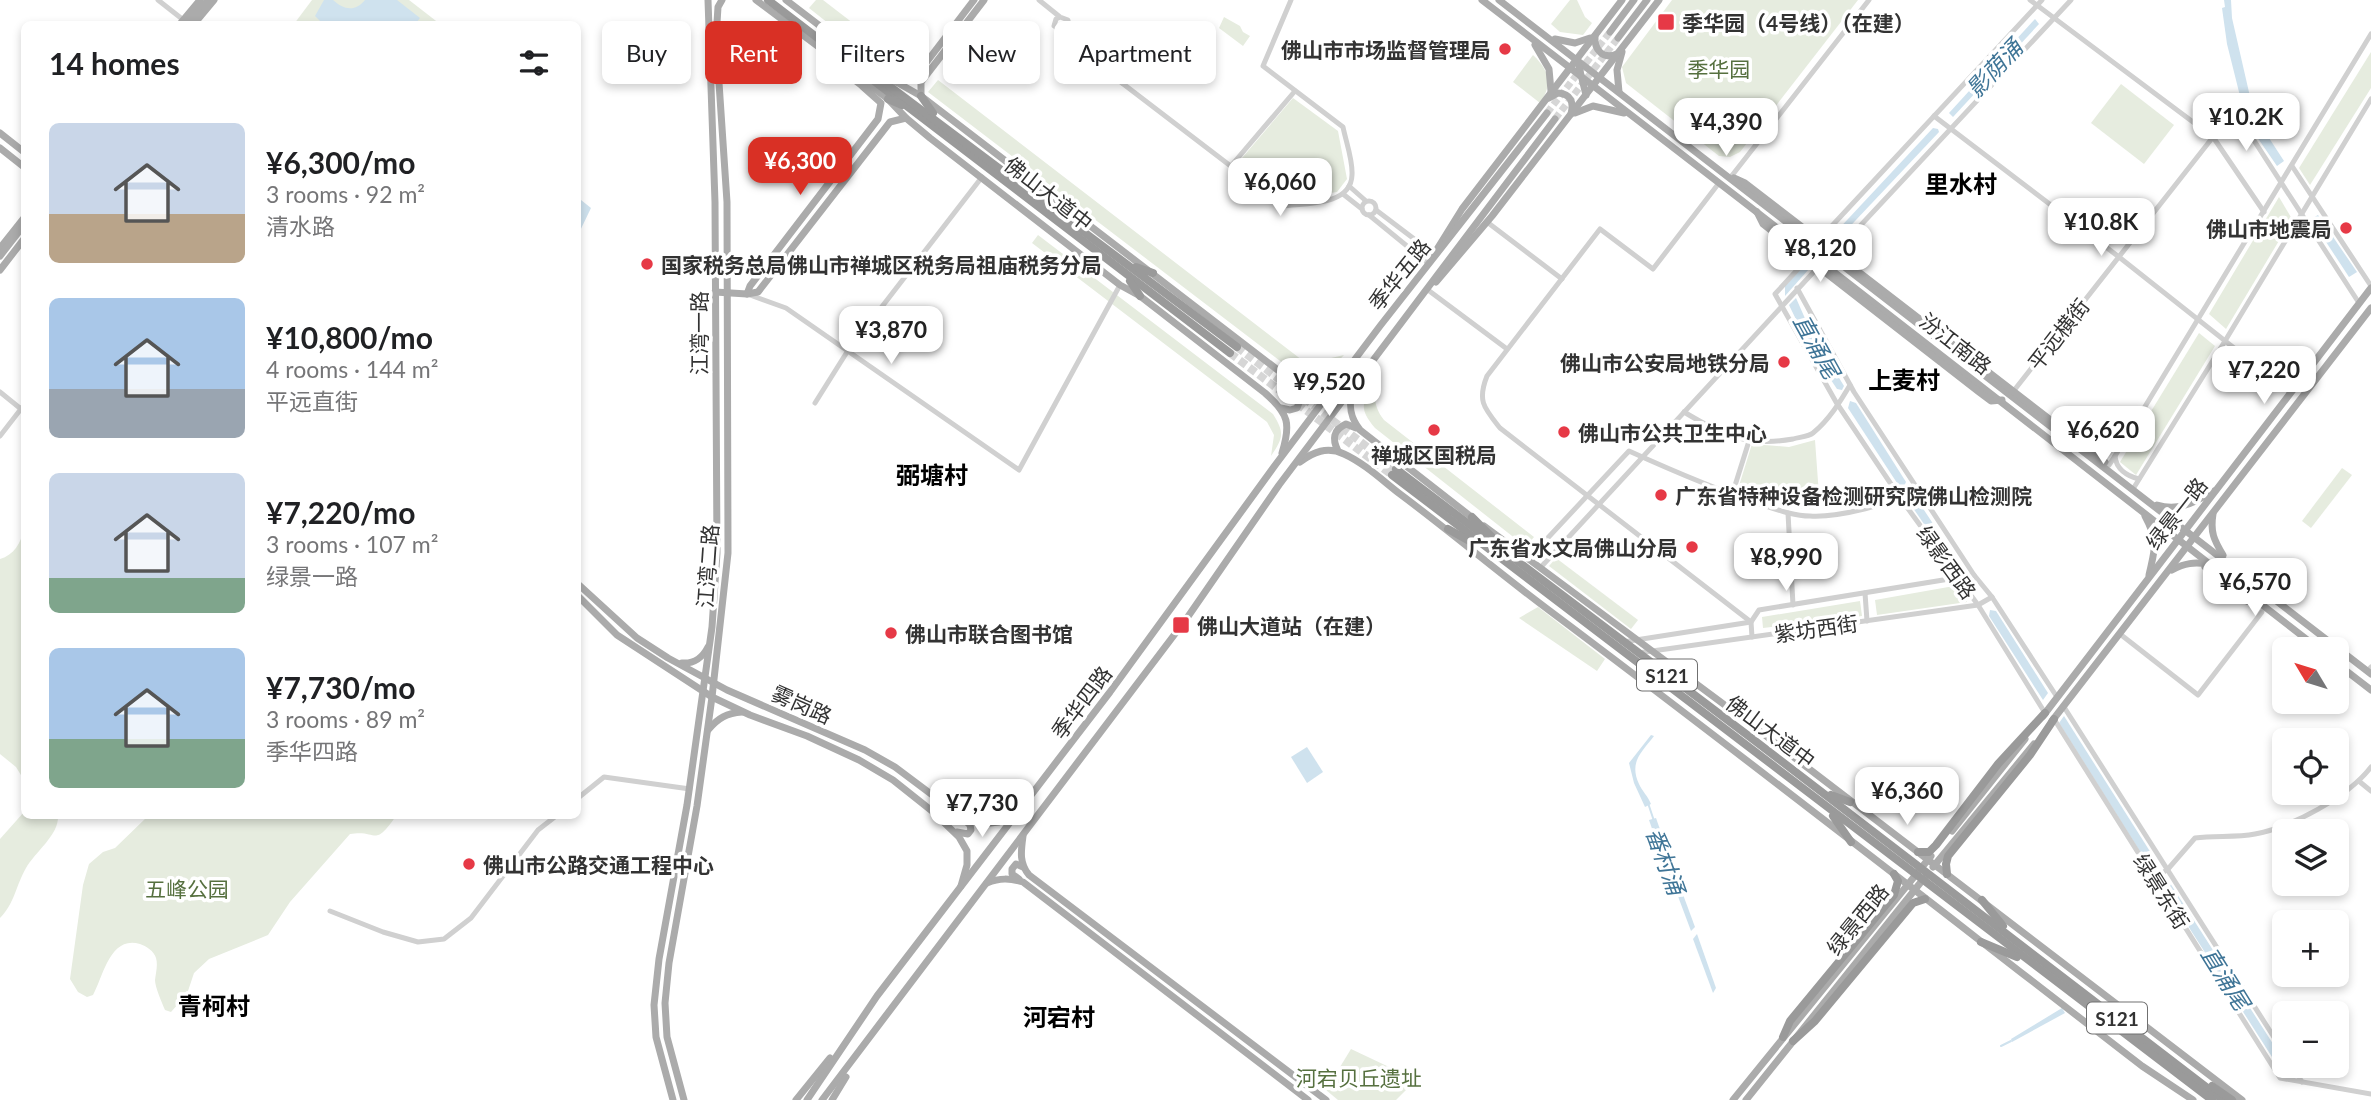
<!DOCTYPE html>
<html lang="en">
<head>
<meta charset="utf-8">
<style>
  :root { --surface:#fff; --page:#f6f6f6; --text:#202124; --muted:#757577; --accent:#d93025 }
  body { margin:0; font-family:Lato,"Noto Sans SC",sans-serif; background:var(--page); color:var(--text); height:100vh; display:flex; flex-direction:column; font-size:26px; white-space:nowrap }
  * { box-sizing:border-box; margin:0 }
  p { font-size:23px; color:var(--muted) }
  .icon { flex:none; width:38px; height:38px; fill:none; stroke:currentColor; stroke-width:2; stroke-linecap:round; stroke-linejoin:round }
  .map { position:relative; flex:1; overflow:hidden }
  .details { position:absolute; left:21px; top:21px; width:560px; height:798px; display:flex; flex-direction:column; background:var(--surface); border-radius:10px; box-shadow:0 4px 10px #0003 }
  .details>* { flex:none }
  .top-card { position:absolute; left:602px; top:21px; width:665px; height:63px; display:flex; gap:14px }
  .needle { width:46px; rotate:308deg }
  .tools { position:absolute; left:2272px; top:637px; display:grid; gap:14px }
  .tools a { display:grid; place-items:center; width:77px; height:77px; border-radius:10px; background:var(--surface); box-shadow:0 4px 10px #0003; font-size:35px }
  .price { position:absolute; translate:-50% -60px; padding:0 16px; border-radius:14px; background:#fff; color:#222; font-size:23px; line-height:46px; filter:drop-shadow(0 2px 4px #0008) }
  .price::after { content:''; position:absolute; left:50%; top:42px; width:21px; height:16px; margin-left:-10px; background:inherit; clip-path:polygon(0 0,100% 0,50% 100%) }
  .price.selected { background:var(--accent); color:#fff }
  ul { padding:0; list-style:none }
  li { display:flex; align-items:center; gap:21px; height:175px; padding:0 28px }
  li span { display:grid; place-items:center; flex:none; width:196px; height:140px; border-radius:10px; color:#555 }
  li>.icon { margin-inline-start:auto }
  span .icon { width:84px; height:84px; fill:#fffc; stroke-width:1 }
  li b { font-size:30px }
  h2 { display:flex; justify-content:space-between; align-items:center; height:84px; padding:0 28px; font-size:30px }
  .pill { padding:0 24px; border-radius:10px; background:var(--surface); box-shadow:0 4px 10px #0003; font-size:24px; line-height:63px }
  .pill.selected { background:var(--accent); color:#fff }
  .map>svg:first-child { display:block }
  .green { fill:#e6ecdf }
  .water { fill:#cfe2ee }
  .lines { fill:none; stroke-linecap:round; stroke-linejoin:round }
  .stream { stroke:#cfe2ee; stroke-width:2 }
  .major-tunnel { stroke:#d6d6d6; stroke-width:7; stroke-dasharray:7 3.5; stroke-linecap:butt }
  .highway-tunnel { stroke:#d6d6d6; stroke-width:8; stroke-dasharray:8 4; stroke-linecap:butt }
  .minor { stroke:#d0d0d0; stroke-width:5 }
  .major { stroke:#ababab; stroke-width:7 }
  .highway { stroke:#9a9a9a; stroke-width:8 }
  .poi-dot { fill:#e63946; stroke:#fff; stroke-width:2.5 }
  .labels { text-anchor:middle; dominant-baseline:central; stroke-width:7; stroke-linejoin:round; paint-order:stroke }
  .shield { fill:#fff; stroke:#707070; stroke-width:2 }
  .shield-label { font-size:19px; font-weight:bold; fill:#333 }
  .poi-label { font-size:21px; font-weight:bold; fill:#333; stroke:#fff; text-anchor:start }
  .park-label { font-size:21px; fill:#56703f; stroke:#fff }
  .street-label { font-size:21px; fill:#333; stroke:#fff }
  .water-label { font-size:23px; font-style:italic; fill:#3f7597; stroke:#fff }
  .quarter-label { font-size:24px; font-weight:bold; fill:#000; stroke:#fff }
</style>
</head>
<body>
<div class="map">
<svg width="2371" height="1100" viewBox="0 0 2371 1100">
  <rect width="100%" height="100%" fill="#fff"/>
  <g class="green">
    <polygon points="312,0 409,0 440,24 294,24"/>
    <path d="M816 0H823L884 47C898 46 904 48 916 55V63C905 72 899 73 886 69L809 8Z"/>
    <polygon points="1570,0 1577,0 1585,17 1592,23 1583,35 1560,32 1551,24"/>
    <polygon points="1672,0 1858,0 1740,152 1730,157 1719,156 1626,83 1622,67"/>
    <polygon points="1224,17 1240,26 1243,32 1250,36 1243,46 1219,28"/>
    <polygon points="2371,52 2371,88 2310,185 2299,168"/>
    <path d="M1533 55C1549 70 1553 84 1540 103L1513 82Z"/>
    <polygon points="938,80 1302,360 1314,362 1344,355 1326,374 1309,376 1292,370 928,92"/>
    <polygon points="2121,84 2174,125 2144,164 2091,123"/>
    <polygon points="1293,98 1338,131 1347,179 1337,192 1283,200 1236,165"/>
    <polygon points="2279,197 2292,219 2226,329 2209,314"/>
    <path d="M1038 235 1273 414C1285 433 1283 438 1271 456L1274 435 1267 422 1032 243Z"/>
    <polygon points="2199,333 2215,346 2136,475 2120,462"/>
    <path d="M1376 382C1374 398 1374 407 1384 420L1534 537 1526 547 1375 428C1358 408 1362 402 1376 382Z"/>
    <path d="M1815 440 1820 509C1792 511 1765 499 1738 489L1752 444 1789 447Z"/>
    <polygon points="2342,468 2352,475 2311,528 2302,521"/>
    <path d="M24 529V780L16 767 0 754V559C14 555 21 543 24 529Z"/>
    <polygon points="1556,558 1638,620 1631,629 1549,566"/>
    <polygon points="1954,586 1959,587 1967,598 1967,602 1877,615 1875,600"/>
    <polygon points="1860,601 1862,616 1763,628 1762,617"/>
    <polygon points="1538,607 1605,659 1597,671 1519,618"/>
    <path d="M24 812V816H58C59 835 35 852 26 868 16 885 15 903 0 918V839Z"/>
    <path d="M151 816H396C373 849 378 829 350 834L290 902 268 935 209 959 194 973 187 994 171 1012 165 1010C162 1003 155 987 155 980 156 972 158 965 156 958 154 951 146 946 140 944 110 935 103 977 93 995L87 997 78 992 70 979 83 885 89 864 103 852 115 848 146 818Z"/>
    <polygon points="1351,1049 1406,1075 1409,1087 1396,1100 1338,1100 1326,1090"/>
  </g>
  <g class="water">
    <path d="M324 0H333C344 10 355 12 365 0H397L420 18 415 24H323L315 16Z"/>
    <polygon points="2224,0 2231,0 2232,18 2251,101 2242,104 2227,44 2222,8 2225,7"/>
    <polygon points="2035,19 2039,24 1953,117 1949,113"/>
    <polygon points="2253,107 2258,121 2284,161 2277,166 2248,124 2244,111"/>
    <polygon points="1933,128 1938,129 1939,132 1838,239 1834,240 1834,234"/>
    <polygon points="581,200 591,208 578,235 578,204"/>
    <polygon points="2318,215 2357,272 2349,277 2311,219"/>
    <polygon points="1805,265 1809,269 1785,296 1785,286"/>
    <polygon points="1796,298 1811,332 1844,386 1842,390 1837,389 1831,380 1805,338 1789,305"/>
    <polygon points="1850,401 1856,403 1906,482 1904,486 1899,486 1848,408"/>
    <polygon points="1916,502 1920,504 1961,566 1963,568 1959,572 1957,572 1913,508"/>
    <polygon points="1990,610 1996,611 2048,693 2043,700 1989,616"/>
    <polygon points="2064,716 2158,864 2156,870 2151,869 2059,723"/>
    <path d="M1651 735 1654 736C1641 753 1629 762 1639 784 1642 791 1648 796 1651 804L1645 807 1634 783 1629 763Z"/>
    <polygon points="1307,747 1323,772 1307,783 1291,757"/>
    <polygon points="1656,818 1676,875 1670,876 1667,872 1649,820"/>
    <polygon points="1678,881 1695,927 1691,931 1673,883"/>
    <polygon points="2167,882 2170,883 2284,1061 2284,1066 2288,1068 2287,1073 2281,1071 2163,887"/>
    <polygon points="1697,934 1716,988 1713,993 1693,939"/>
    <polygon points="2062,1008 2065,1013 2012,1042 2011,1039"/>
  </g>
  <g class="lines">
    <g class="stream">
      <polyline points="1648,803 1654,821"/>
      <polyline points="2001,1046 2011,1041"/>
    </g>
    <g class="major-tunnel">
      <polyline points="1547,113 1610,32"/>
      <polyline points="1555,119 1618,38"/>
    </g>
    <g class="highway-tunnel">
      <polyline points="1237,347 1396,469"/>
      <polyline points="1230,353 1392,475"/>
    </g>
    <g class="minor">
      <polyline points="158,0 186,22"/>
      <polyline points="1039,0 1060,17 1068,20 1068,27 1062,31 1054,26 1056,19 1060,17"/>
      <polyline points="2030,0 2213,137 2264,212"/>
      <path d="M1069 23 1132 70 1122 83 1283 206C1305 203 1351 206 1352 175 1353 160 1346 142 1343 127L1263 66 1291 0"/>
      <polyline points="1062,31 1061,49 1084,56 1122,83"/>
      <polyline points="1934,116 2119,257 2291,393"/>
      <polyline points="1231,166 1295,91"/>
      <polyline points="2292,166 2371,286"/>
      <polyline points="1730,178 1869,0"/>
      <path d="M1719 183 1653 269 1600 229 1487 376C1477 401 1484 408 1500 428L1751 622 1752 637"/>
      <polyline points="1349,186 1366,201"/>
      <polyline points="1343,194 1362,209"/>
      <circle cx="1369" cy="208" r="7"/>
      <polyline points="1376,210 1434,254"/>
      <polyline points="1369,215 1429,264"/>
      <polyline points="1487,222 1562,279"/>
      <polyline points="1815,244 2042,0"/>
      <polyline points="1810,256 1775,294 1836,402 1901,499 1978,605 2045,713"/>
      <polyline points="1832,256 2071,0"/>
      <polyline points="1797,288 1854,392 1974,575 1992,597 2057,697"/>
      <polyline points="1428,290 1507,349"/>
      <polyline points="750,295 786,308 1019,470 1120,285"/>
      <polyline points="0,392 21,409"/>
      <polyline points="2012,393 2213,137 2238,109 2244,125 2359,303"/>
      <polyline points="815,403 847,352 982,177"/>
      <path d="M1684 412C1722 435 1747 447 1793 439 1799 437 1808 437 1813 433 1829 420 1840 402 1850 385"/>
      <polyline points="0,436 24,405"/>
      <polyline points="2109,465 2115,456"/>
      <path d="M2139 479C2127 476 2116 469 2115 456L2371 34"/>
      <polyline points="2133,489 2225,341 2371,99"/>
      <polyline points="1732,495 1749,441"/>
      <polyline points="1788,513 1793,605"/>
      <path d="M1529 558 1629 451C1673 471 1717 490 1763 505 1778 510 1794 516 1810 516 1839 518 1892 503 1919 491"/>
      <polyline points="1541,567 1821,264"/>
      <polyline points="1865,593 1867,621"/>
      <polyline points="2120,634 2198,695 2262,612"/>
      <polyline points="1623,642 1751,622 1759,610 1974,575"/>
      <polyline points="1638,653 1978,605 1992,597"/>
      <polyline points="2370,668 2371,667"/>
      <polyline points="2064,707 2284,1053"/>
      <polyline points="2054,719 2280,1078 2371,1094"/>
      <polyline points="2360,782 2371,791"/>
      <polyline points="578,798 604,777 690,789"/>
      <path d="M2154 879 2168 869 2195 838C2215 835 2235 838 2255 834 2292 827 2348 797 2371 767"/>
      <polyline points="330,911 383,932 418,942 444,939 471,918 538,830 556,816"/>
      <polyline points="2292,1066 2302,1082"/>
    </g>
    <g class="major">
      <path d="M756 0 888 99 906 118 930 138 1120 285 1140 296 1265 393C1289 414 1291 424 1282 453"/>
      <path d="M786 0 884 75 921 96 1296 384C1313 392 1331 380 1345 370"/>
      <path d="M1482 0C1762 215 2040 432 2319 649"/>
      <polyline points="1499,0 2371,674"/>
      <polyline points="180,24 200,0"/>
      <polyline points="188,24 208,0"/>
      <polyline points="194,24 214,0"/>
      <polyline points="1610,32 1634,0"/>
      <path d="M1595 36C1594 50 1603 60 1617 54"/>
      <polyline points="1618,38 1647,0"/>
      <polyline points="1555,39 1575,43 1590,38"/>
      <polyline points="1535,45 1549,69 1551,91"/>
      <polyline points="827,59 865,88"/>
      <polyline points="1577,59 1586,95"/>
      <polyline points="897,82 919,72 974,0"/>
      <polyline points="1619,92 1617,70 1622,52"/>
      <polyline points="921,96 921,82 984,0"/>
      <path d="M1549 98 1558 93C1571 94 1574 102 1571 114"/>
      <polyline points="1575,113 1593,106 1624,113"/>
      <polyline points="0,133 24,152"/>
      <polyline points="0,148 24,167"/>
      <polyline points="1734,178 1745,183 1810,233 1810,240"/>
      <polyline points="1757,212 1763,224 1979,392 1991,401 2002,400"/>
      <polyline points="0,248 24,218"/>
      <polyline points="1434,254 1462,209 1622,0"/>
      <polyline points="0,256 24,225"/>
      <polyline points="1832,257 1838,256 2105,462"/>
      <polyline points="0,270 24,239"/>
      <polyline points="1436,282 1492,216 1659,0"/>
      <polyline points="715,292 747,294 758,292 890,122 906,118"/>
      <polyline points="747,294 750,286 878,119 881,103 863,87"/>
      <path d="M1353 390C1348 405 1350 417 1360 430L1474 519"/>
      <polyline points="1281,408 1290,410 1297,408 1302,395 1300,386"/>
      <path d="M1338 451C1332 439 1333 430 1346 424L1356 428"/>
      <path d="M1300 462C1313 452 1327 446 1344 454 1364 463 1382 480 1400 494 1451 532 1499 573 1550 611 1749 760 1945 914 2142 1066L2193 1100"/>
      <path d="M2157 505C2179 512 2194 502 2214 491"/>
      <path d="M2213 514C2210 532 2214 540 2223 555"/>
      <path d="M2145 516C2159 542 2155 548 2149 575"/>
      <polyline points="1484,526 1757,729 2242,1100"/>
      <polyline points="2205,567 2247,601"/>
      <path d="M2172 570C2185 563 2194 562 2208 564"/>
      <polyline points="578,584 637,638 668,658 727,690 865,750 895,767 955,812 981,824 999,822 1018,812"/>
      <polyline points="578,596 617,635 712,697 750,715 807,736 859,760 893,780 932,811 959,837 967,851 967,865 961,886"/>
      <path d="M682 663C694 664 703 657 708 647"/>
      <polyline points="2336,663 2371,690"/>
      <polyline points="2043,716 2371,288"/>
      <polyline points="2052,721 2371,308"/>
      <path d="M708 730C718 718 727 713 742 712"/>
      <polyline points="1952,831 2025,739"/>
      <polyline points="957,832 968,834 971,830 970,825 961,817"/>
      <path d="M1023 836C1021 851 1019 863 1029 875L1326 1100"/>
      <polyline points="1933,867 2034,744"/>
      <polyline points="1019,879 1012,874 1012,869 1016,864 1023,867"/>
      <path d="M987 883C1000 878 1009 878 1023 882L1308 1100"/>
      <polyline points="673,1100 656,1037 654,1005 659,959 687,805 712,627 717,553 715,202 708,0"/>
      <polyline points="684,1100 667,1037 665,1003 669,963 697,806 712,697 728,553 727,202 716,38 718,7 722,0"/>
      <polyline points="796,1100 830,1058"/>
      <polyline points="807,1100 877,996 1110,692 1276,464 1380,326 1547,113"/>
      <polyline points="822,1100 1187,618 1279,485 1555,119"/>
      <polyline points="832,1100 846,1077"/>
      <polyline points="1733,1100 1931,856"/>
      <polyline points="1746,1100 1925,877"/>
    </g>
    <g class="highway">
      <polyline points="768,0 1230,353"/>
      <polyline points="848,55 1237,347"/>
      <polyline points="921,96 933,113"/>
      <polyline points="888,99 902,105"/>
      <polyline points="1136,267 1153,273"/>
      <polyline points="1130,281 1140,296"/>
      <polyline points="1396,469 1750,737 2223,1100"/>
      <polyline points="1392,475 2212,1100"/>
      <polyline points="1472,517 1498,543"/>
      <polyline points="1448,529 1473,543"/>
      <polyline points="1831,795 1850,802"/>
      <polyline points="1833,816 1851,842"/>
      <polyline points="1918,852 1929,852 1936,845 1998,764 2045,713"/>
      <polyline points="1947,874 1946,864 1948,856 2030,755 2054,719"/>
      <polyline points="1982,900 2003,926"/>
      <polyline points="1981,942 2017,957"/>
      <polyline points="1783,1037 1790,1021 1894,895 1898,881 1894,874"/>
      <polyline points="1793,1041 1815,1021 1913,903 1925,899"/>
      <polyline points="2212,1086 2232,1100"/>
    </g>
  </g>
  <g class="poi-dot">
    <rect x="1657" y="13" width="18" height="18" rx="3.5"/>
    <circle cx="1505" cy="49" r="7"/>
    <circle cx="2346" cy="228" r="7"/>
    <circle cx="647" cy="264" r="7"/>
    <circle cx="1784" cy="362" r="7"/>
    <circle cx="1434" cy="430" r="7"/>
    <circle cx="1564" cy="432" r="7"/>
    <circle cx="1661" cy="495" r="7"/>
    <circle cx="1692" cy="547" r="7"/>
    <rect x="1172" y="616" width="18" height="18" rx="3.5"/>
    <circle cx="891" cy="633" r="7"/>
    <circle cx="469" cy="864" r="7"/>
  </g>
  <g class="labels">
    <g class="shield">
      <rect x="1637" y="659.5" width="60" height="31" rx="5"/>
      <rect x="2087" y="1002.5" width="60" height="31" rx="5"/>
    </g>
    <g class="shield-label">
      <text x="1667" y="675">S121</text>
      <text x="2117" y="1018">S121</text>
    </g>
    <g class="poi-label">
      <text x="1682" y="22">季华园（4号线）（在建）</text>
      <text x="1491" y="49" text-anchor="end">佛山市市场监督管理局</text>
      <text x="2332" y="228" text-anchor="end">佛山市地震局</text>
      <text x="661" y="264">国家税务总局佛山市禅城区税务局祖庙税务分局</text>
      <text x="1770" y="362" text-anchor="end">佛山市公安局地铁分局</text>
      <text x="1578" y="432">佛山市公共卫生中心</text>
      <text x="1434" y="454" text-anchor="middle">禅城区国税局</text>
      <text x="1675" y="495">广东省特种设备检测研究院佛山检测院</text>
      <text x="1678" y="547" text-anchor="end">广东省水文局佛山分局</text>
      <text x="1197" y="625">佛山大道站（在建）</text>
      <text x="905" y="633">佛山市联合图书馆</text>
      <text x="483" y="864">佛山市公路交通工程中心</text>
    </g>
    <g class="park-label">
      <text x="1719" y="68">季华园</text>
      <text x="187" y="888">五峰公园</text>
      <text x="1359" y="1077">河宕贝丘遗址</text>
    </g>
    <g class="street-label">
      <text transform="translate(1049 193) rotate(38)">佛山大道中</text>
      <text transform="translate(1399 274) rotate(-51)">季华五路</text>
      <text transform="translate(698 333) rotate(-90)">江湾一路</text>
      <text transform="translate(2058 334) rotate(-52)">平远横街</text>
      <text transform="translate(1956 343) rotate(38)">汾江南路</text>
      <text transform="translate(2176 513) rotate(-52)">绿景一路</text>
      <text transform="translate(1947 562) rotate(54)">绿影西路</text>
      <text transform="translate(707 566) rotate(-86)">江湾二路</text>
      <text transform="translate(1816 628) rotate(-8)">紫坊西街</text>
      <text transform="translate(1081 702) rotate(-53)">季华四路</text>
      <text transform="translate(802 704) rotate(24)">雾岗路</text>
      <text transform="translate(1771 731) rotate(37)">佛山大道中</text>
      <text transform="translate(2162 891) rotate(58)">绿景东街</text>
      <text transform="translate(1857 919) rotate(-51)">绿景西路</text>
    </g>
    <g class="water-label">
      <text transform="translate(1994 68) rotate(-47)">影荫涌</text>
      <text transform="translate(1817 346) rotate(61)">直涌尾</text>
      <text transform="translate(1666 861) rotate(70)">番村涌</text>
      <text transform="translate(2226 978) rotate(58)">直涌尾</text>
    </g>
    <g class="quarter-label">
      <text x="1961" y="183">里水村</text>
      <text x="1904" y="379">上麦村</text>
      <text x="932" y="474">弼塘村</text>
      <text x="214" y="1005">青柯村</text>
      <text x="1059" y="1016">河宕村</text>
    </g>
  </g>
</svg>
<div class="tools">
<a><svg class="needle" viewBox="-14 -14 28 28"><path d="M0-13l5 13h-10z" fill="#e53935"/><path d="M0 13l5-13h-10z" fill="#757577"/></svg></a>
<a><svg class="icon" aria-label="locate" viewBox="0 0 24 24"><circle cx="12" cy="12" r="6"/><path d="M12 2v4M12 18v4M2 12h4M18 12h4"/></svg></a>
<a><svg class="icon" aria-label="layers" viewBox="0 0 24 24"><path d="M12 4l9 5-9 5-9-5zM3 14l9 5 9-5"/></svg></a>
<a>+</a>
<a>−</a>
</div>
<b class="price" style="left:2246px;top:153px">¥10.2K</b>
<b class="price" style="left:1726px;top:158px">¥4,390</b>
<b class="price selected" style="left:800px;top:197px">¥6,300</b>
<b class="price" style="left:1280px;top:218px">¥6,060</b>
<b class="price" style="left:2101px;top:258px">¥10.8K</b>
<b class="price" style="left:1820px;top:284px">¥8,120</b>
<b class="price" style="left:891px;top:366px">¥3,870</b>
<b class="price" style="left:2264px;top:406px">¥7,220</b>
<b class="price" style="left:1329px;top:418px">¥9,520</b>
<b class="price" style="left:2103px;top:466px">¥6,620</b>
<b class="price" style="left:1786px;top:593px">¥8,990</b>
<b class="price" style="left:2255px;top:618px">¥6,570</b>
<b class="price" style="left:1907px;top:827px">¥6,360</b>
<b class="price" style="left:982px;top:839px">¥7,730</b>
<div class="top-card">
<a class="pill">Buy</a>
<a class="pill selected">Rent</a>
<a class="pill">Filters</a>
<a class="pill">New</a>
<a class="pill">Apartment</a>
</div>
<section class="details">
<h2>14 homes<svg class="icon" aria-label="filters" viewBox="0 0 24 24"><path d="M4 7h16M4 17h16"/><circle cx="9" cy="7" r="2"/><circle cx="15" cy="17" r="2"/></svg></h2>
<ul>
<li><span style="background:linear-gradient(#c9d6e8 65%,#b9a48a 0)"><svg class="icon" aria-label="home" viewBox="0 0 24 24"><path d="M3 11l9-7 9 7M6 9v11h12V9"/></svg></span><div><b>¥6,300/mo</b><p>3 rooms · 92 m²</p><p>清水路</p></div></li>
<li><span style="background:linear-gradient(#a9c7e8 65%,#9aa5b1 0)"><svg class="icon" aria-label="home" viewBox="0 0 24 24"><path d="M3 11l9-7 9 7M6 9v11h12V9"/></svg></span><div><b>¥10,800/mo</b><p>4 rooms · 144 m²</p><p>平远直街</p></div></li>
<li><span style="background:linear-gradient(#c9d6e8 75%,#7fa58c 0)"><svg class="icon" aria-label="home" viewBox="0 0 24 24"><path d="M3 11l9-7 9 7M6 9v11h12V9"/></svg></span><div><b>¥7,220/mo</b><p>3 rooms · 107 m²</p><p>绿景一路</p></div></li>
<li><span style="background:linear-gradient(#a9c7e8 65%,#7fa58c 0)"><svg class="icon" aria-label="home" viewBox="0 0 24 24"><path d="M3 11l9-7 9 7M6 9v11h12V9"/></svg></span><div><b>¥7,730/mo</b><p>3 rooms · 89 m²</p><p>季华四路</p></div></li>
</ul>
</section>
</div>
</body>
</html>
